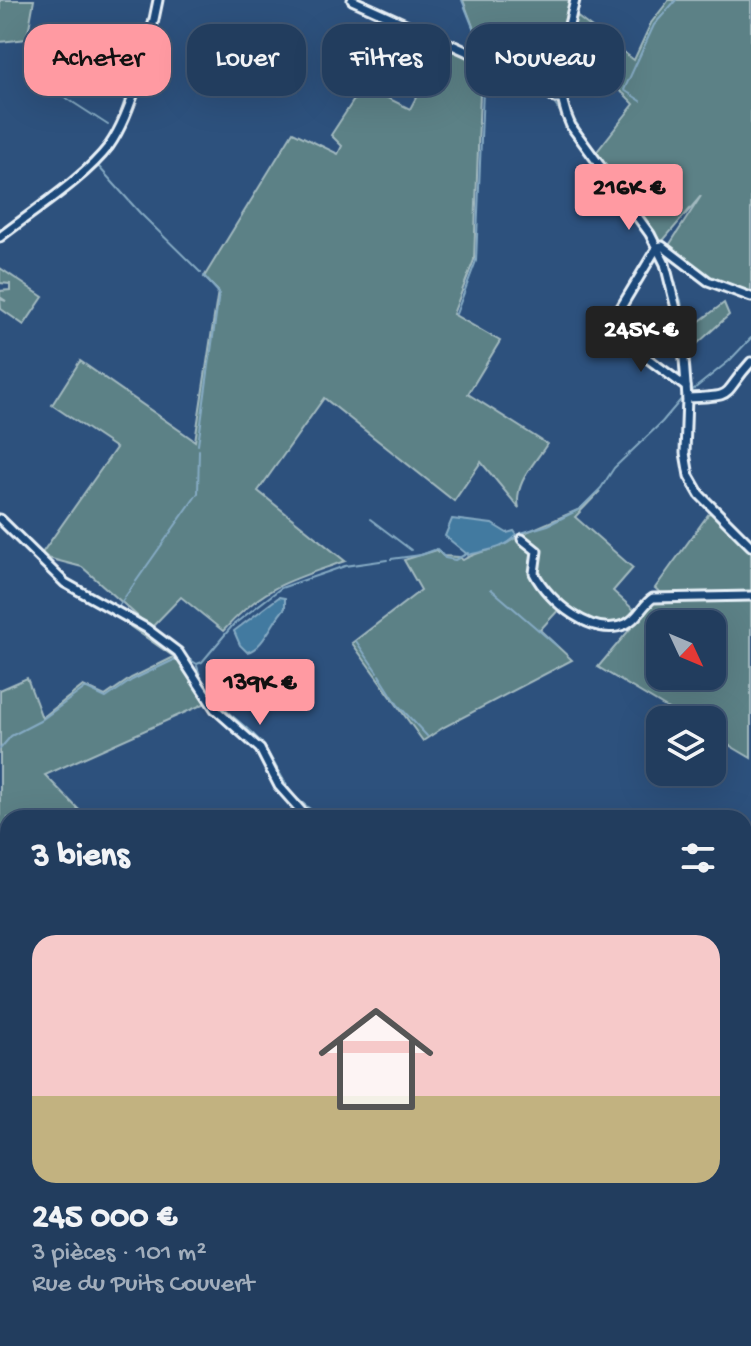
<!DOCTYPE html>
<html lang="fr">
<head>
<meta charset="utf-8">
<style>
  :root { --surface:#223d5e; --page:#2e4867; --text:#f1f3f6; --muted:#a2aebc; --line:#3f5673; --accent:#ff9aa2 }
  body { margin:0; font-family:"Gochi Hand",sans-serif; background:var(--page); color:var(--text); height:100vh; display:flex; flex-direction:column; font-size:30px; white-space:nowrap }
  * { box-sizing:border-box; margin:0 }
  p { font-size:26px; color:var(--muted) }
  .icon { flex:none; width:44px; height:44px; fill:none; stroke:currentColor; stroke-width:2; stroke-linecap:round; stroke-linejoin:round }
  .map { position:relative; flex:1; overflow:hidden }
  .sheet { position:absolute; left:0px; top:810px; width:752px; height:536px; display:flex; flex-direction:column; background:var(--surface); border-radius:24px 24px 0 0; box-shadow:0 8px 32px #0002,0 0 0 2px var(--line) }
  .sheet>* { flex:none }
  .guide { position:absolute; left:24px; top:24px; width:704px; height:72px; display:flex; gap:16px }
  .needle { width:52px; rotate:134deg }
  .fabs { position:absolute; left:646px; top:610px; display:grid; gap:16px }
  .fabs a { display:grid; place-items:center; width:80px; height:80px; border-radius:16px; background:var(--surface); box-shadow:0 8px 32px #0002,0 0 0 2px var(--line); font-size:40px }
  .price { position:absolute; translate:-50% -68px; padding:0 18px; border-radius:8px; background:var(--accent); color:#111; font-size:26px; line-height:52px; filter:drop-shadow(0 2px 4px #0008) }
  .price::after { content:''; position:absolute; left:50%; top:48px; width:24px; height:18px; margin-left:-12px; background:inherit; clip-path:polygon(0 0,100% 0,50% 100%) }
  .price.on { background:#222; color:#fff }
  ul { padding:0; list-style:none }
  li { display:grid; align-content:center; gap:16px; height:424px; padding:0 32px }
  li+li { border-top:2px solid var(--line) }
  li span { display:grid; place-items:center; height:248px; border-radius:24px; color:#555 }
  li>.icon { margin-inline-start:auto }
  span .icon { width:144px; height:144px; fill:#fffc; stroke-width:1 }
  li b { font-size:34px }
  h2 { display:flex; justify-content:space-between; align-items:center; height:96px; padding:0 32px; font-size:34px }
  .chip { padding:0 28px; border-radius:24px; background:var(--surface); box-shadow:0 8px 32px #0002,0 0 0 2px var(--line); font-size:28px; line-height:72px }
  .chip.on { background:var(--accent); color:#111 }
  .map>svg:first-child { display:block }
  .green { fill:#5b8186; stroke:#a2b9bf; stroke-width:2; fill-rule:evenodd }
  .water { fill:#437aa0; stroke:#85aac3; stroke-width:2 }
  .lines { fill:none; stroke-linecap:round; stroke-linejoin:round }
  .stream { stroke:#85aac3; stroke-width:2 }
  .canal { stroke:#437aa0; stroke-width:6 }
  .river { stroke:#437aa0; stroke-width:11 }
  .minor-casing { stroke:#e8f1f8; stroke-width:13 }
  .minor { stroke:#1f4a7a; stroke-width:7 }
</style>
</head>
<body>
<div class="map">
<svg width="751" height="1346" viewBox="0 0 751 1346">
  <rect width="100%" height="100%" fill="#2d517d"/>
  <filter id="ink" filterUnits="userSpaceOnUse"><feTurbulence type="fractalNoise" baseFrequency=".0125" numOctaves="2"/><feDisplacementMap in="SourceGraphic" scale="16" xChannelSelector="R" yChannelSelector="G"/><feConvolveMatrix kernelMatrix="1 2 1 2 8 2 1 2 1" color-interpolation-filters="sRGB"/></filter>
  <g filter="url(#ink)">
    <g class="green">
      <polygon points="0,0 34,0 27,39 0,42"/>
      <polygon points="463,0 569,0 558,49 553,84 543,84 485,58"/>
      <polygon points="669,0 751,0 751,294 701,273 668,247 701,196 661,243 595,154 634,104 624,94 569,57 575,15 634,60 651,23"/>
      <path d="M443 46 481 64 474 260 453 314 500 341 468 394 547 444C535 463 513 484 519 508L481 462 454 501 324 398 258 491 345 561C289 581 265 585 223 631L181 597 151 628 82 567 40 556 116 448 52 405 80 361 195 441 218 291 204 277 293 132 338 154 342 146 331 135 363 86 410 109Z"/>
      <polygon points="0,268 43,297 24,325 1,309 0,299 6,301 0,297 0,291 10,290 10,284 0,283"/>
      <polygon points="724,303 729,315 687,353 685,332"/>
      <path d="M600 491 575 517 633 568 613 591 635 611 624 622 603 628 562 606 540 630 572 660 444 727 423 741 352 643 421 590 404 560 437 550 443 556 459 557 463 560C481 549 502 550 519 535L521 539 523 537 522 534 580 509Z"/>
      <polygon points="710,512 751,553 751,592 662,594 655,588"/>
      <path d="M751 599V758L712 735V720H687L598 667 652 603ZM660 624H712V676H660Z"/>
      <polygon points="111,613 147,634 179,658 206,703 45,775 87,818 8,818 8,1252 0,1255 0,690 27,678 42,718 83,686 105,696 131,678 174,657"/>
      <polygon points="8,1255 8,1338 123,1338 123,1346 17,1346 0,1334 0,1258"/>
      <polygon points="419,1338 602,1338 603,1346 422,1346"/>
    </g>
    <g class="water">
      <path d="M452 519 492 524 507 533 514 531 517 535C504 550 485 550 468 555L445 536Z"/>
      <path d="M279 597 285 598V608C273 620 263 649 247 652L240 645 234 631Z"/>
    </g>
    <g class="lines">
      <g class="stream">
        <polyline points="462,0 484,55"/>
        <polyline points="159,17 162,0"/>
        <polyline points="569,47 579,0"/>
        <polyline points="482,62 541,90"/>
        <polyline points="566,64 568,50"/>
        <polyline points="27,69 26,72 108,125"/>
        <polyline points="555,83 557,66"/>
        <polyline points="552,100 566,121"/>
        <polyline points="641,101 624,90 654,25 676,0"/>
        <polyline points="568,110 595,152"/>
        <polyline points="119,117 126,96"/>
        <polyline points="582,147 640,226"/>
        <polyline points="106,155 98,166 140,213 201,273"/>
        <polyline points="0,242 87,175"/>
        <polyline points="667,257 681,301 688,350"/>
        <polyline points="456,314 476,261 484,65"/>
        <polyline points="689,393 729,361 751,338"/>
        <polyline points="198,445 219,293 204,276"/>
        <polyline points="688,481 695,493"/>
        <polyline points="370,519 411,550"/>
        <polyline points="521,533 548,525 580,509 601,488 614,468 662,422 684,396"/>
        <polyline points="738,538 751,551"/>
        <polyline points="391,559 421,555 437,549 445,558 455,560 468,553"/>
        <polyline points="491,589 557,646"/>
        <polyline points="118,607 198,493 199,450"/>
        <polyline points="133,625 164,646"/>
        <polyline points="356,641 377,672"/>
        <polyline points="189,659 197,664 202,662 233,625 281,588 345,566 387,560"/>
        <path d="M197 666C206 702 238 717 262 743"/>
        <polyline points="379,675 398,705 427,736"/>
        <polyline points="0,749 11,736 40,721 85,688 106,698 132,680 180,657"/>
        <polyline points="267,751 290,791"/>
        <polyline points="294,796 320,817"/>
        <polyline points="197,1338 199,1346"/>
        <polyline points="257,1338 258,1346"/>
        <polyline points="638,1338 639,1346"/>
      </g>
      <g class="canal">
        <polyline points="0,1198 8,1202"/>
        <polyline points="128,1338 128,1346"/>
      </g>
      <polyline class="river" points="139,1346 140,1338"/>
      <defs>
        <g id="minor">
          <polyline points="352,0 539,84 550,88 559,86"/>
          <path d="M575 0C565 43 551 84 571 126L650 234 665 264 682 333 687 398 685 453 689 476 700 495 751 546"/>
          <polyline points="541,86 555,98 561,98"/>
          <path d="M0 237C33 211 84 179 109 146 133 112 150 41 158 0"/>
          <polyline points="686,387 612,332 617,314 653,254 658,247 662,246 708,281 751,297"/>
          <path d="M687 398C738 396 720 396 751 362"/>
          <polyline points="0,519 65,583 146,628 178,652 215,709 260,749 279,786 303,813 312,818"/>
          <path d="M522 539 537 551 534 573C548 601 593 639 626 624 639 618 642 605 653 598L751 596"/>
          <polyline points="744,1011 751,995"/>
          <polyline points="0,1336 14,1346"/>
          <polyline points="633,1338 634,1346"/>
        </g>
      </defs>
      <use href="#minor" class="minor-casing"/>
      <use href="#minor" class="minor"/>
    </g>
  </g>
</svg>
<div class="fabs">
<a><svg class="needle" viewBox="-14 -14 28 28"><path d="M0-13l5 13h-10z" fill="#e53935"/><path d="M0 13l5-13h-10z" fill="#a2aebc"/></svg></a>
<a><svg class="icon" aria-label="layers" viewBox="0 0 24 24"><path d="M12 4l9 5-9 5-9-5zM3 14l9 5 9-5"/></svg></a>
</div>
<b class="price" style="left:629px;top:232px">216K €</b>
<b class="price on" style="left:641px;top:374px">245K €</b>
<b class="price" style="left:260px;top:727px">139K €</b>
<div class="guide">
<a class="chip on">Acheter</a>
<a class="chip">Louer</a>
<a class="chip">Filtres</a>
<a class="chip">Nouveau</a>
</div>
<section class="sheet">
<h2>3 biens<svg class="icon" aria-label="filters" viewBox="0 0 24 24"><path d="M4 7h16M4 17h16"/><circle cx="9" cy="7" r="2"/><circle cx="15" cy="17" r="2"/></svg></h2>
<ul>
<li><span style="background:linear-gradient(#f6c9c9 65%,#c2b280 0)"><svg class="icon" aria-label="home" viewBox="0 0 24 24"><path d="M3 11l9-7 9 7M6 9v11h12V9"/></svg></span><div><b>245 000 €</b><p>3 pièces · 101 m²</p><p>Rue du Puits Couvert</p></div></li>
</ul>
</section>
</div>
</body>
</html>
